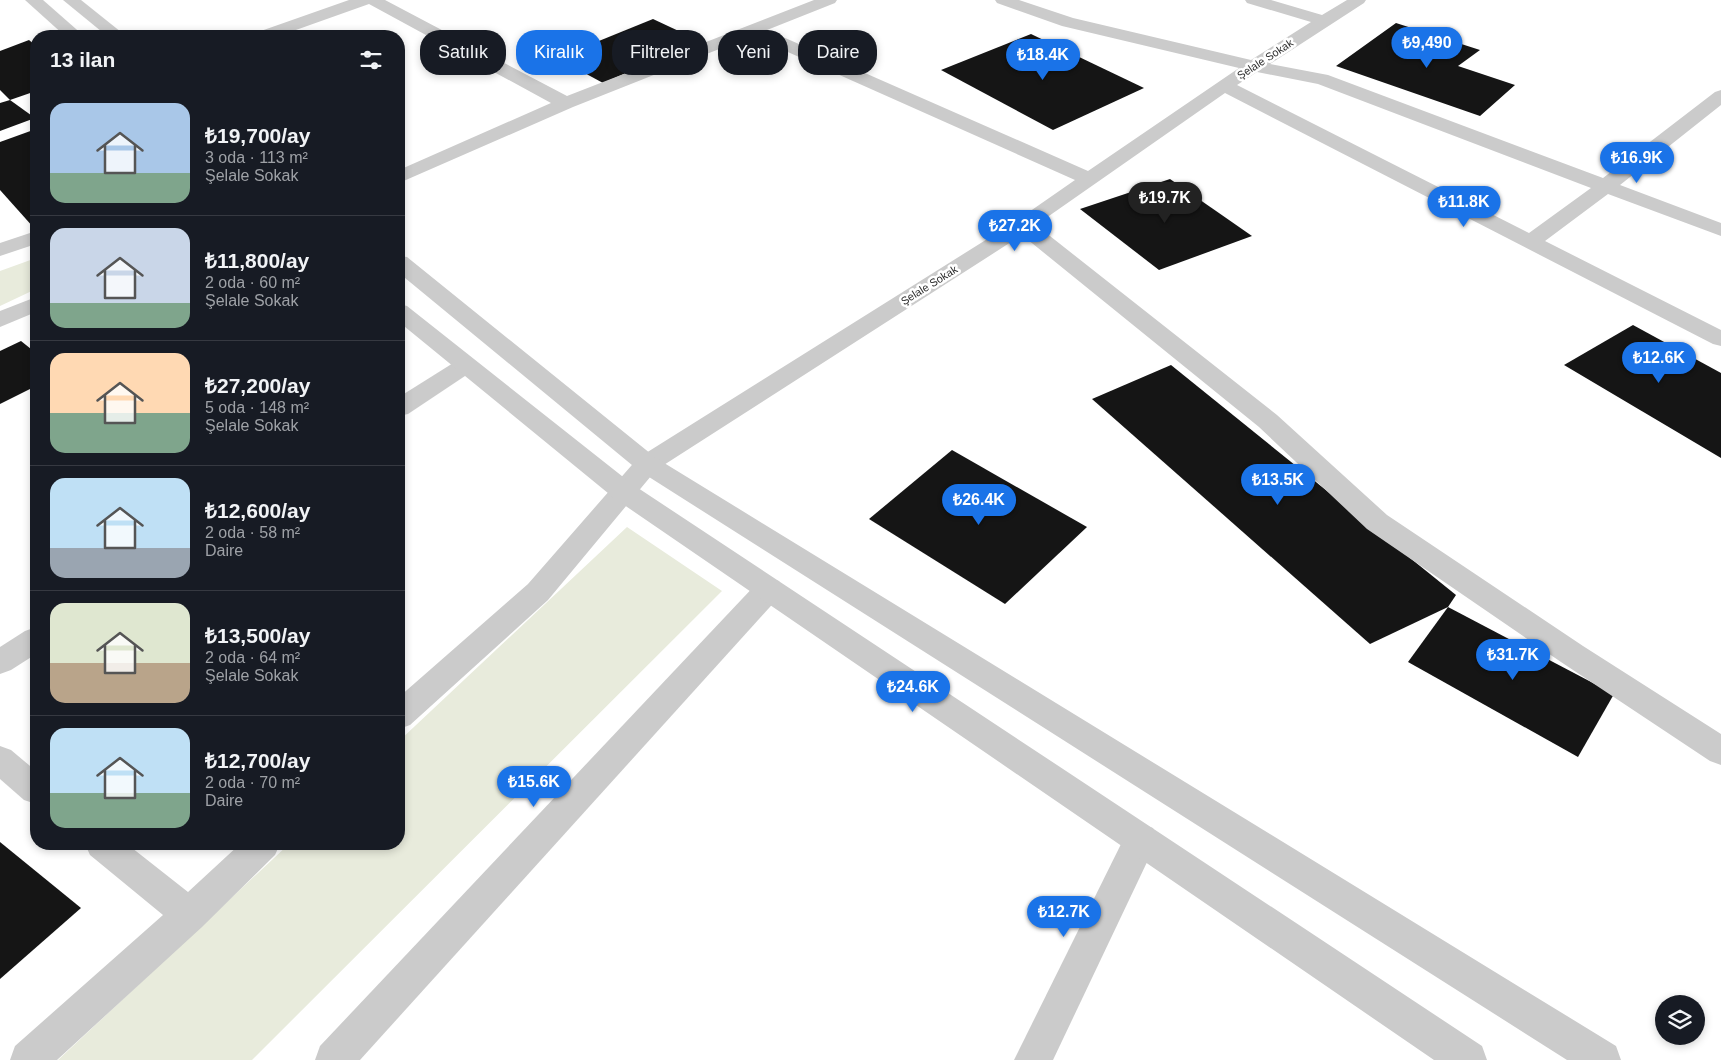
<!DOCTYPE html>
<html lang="tr">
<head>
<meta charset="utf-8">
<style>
  :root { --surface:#171b24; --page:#242831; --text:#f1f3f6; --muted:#9ea1a6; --line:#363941; --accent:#1a73e8 }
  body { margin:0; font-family:Arial,sans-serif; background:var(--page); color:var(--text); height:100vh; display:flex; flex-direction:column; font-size:19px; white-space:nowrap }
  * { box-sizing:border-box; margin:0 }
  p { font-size:16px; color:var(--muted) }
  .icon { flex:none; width:28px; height:28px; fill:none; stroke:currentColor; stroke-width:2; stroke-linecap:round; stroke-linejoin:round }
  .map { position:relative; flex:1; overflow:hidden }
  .panel { position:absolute; left:30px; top:30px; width:375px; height:820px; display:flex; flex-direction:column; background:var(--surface); border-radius:20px; box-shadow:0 2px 8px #0003 }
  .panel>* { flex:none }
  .banner { position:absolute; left:420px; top:30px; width:475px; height:45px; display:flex; gap:10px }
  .fabs { position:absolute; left:1655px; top:995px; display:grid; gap:10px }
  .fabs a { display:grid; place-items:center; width:50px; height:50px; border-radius:50%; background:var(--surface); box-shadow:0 2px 8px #0003; font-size:25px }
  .price { position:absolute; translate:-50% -42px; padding:0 11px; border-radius:18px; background:var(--accent); color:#fff; font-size:16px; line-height:32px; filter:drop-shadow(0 1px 2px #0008) }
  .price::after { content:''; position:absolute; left:50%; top:30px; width:15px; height:11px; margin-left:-8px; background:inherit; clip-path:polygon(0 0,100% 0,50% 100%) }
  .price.active { background:#222; color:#fff }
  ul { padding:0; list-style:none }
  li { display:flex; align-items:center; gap:15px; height:125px; padding:0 20px }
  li+li { border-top:1px solid var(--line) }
  li span { display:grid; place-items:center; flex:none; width:140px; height:100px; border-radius:15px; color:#555 }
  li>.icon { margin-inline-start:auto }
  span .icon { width:60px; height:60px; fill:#fffc; stroke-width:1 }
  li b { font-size:21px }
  h2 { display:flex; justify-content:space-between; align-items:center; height:60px; padding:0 20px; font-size:21px }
  .tag { padding:0 18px; border-radius:20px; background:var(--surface); box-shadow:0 2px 8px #0003; font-size:18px; line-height:45px }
  .tag.active { background:var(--accent); color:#fff }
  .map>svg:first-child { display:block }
  .green { fill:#e8ebdc }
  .building { fill:#151515 }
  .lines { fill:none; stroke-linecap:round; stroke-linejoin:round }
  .minor { fill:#cbcbcb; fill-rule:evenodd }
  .tertiary { fill:#cbcbcb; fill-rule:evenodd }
  .labels { text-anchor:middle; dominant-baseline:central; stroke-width:5; stroke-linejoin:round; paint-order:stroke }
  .far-street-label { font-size:11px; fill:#2e2e2e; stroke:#fff }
</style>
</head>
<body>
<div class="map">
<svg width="1721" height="1060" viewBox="0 0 1721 1060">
  <rect width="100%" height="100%" fill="#fff"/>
  <g class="green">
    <polygon points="36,258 36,289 0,306 0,271"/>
    <polygon points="627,527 722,591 252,1060 58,1060 289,844 399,844 399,741"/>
  </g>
  <g class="building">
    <polygon points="653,19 700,41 603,83 557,58"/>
    <polygon points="1396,23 1480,50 1458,66 1515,85 1480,116 1336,66"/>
    <polygon points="1031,34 1144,88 1053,130 941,70"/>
    <polygon points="29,40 36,46 36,91 10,100 0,90 0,51"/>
    <polygon points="10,100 35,118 0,131 0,103"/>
    <polygon points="36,129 36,227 34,228 0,190 0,142"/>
    <polygon points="1170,179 1252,236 1159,270 1080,209"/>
    <polygon points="1633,325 1721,373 1721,458 1564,365"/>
    <polygon points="21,341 36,353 36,386 0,404 0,351"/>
    <polygon points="1171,365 1456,595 1448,607 1370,644 1092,399"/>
    <polygon points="952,450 1087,527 1005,604 869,519"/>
    <polygon points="1448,607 1614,694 1578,757 1408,662"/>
    <polygon points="0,842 81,908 0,979"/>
  </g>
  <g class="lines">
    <g class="minor">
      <path d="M349 0H385L567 96 814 0H837L835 3 767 30 1088 171 1239 68 1062 26 997 3 995 0H1019L1073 18 1251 60 1311 22 1247 3 1245 0H1271L1322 15 1347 0H1366L1364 3 1270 64 1328 75 1603 178 1715 92 1721 90V105L1620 185 1721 223V236L1608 194 1545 241 1721 330V346L1713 344 1225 93 1036 225 1277 415 1387 515 1583 646 1721 734V765L1710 761 1561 662 1367 529 1259 427 1022 235 656 470 548 600 410 725 399 729V697L528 584 638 458 1016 221 1075 180 752 36 573 107 399 183V170L551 103 369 4 279 36H255L258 32ZM1257 72 1318 84 1591 188 1529 233 1237 85Z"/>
      <polygon points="36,231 36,244 0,256 0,243"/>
      <polygon points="36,297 36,312 0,327 0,311"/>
      <polygon points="466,357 474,360 478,365 474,370 408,414 399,416 399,397 458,360"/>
      <polygon points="769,578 779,581 783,589 779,597 360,1060 315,1060 320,1046 759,581"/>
      <polygon points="36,627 36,654 11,670 0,674 0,647 25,631"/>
      <polygon points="0,746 11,750 36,771 36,804 24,800 0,779"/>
      <polygon points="1141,824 1153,828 1158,839 1053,1060 1014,1060 1129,828"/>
      <polygon points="85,844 127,844 188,892 240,844 280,844 275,855 202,927 57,1060 10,1060 15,1046 163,915 90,855"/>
    </g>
    <g class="tertiary">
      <polygon points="25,0 43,0 84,36 65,36"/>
      <polygon points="63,0 81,0 126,36 107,36"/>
      <polygon points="399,256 407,257 656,458 1616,1046 1621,1060 1567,1060 638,470 399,273"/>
      <polygon points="399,304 407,306 632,484 1482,1046 1487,1060 1434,1060 614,498 399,322"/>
    </g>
  </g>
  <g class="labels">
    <g class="far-street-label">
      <text transform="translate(1265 59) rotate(-33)">Şelale Sokak</text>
      <text transform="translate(929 285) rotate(-32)">Şelale Sokak</text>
    </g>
  </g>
</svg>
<div class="fabs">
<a><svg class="icon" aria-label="layers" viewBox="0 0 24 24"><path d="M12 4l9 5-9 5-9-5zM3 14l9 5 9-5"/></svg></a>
</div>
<b class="price" style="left:1427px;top:69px">₺9,490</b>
<b class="price" style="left:1043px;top:81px">₺18.4K</b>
<b class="price" style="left:1637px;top:184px">₺16.9K</b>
<b class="price active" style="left:1165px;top:224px">₺19.7K</b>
<b class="price" style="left:1464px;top:228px">₺11.8K</b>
<b class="price" style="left:1015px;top:252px">₺27.2K</b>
<b class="price" style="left:1659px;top:384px">₺12.6K</b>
<b class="price" style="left:1278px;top:506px">₺13.5K</b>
<b class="price" style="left:979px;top:526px">₺26.4K</b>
<b class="price" style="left:1513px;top:681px">₺31.7K</b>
<b class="price" style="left:913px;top:713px">₺24.6K</b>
<b class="price" style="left:534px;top:808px">₺15.6K</b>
<b class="price" style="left:1064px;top:938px">₺12.7K</b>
<div class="banner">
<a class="tag">Satılık</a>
<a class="tag active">Kiralık</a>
<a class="tag">Filtreler</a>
<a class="tag">Yeni</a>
<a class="tag">Daire</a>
</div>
<section class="panel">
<h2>13 ilan<svg class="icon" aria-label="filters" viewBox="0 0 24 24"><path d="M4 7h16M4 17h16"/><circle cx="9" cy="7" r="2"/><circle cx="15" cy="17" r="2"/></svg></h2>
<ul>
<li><span style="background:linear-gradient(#a9c7e8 70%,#7fa58c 0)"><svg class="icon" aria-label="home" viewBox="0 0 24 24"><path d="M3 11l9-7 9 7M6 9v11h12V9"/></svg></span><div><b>₺19,700/ay</b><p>3 oda · 113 m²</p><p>Şelale Sokak</p></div></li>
<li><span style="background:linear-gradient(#c9d6e8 75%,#7fa58c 0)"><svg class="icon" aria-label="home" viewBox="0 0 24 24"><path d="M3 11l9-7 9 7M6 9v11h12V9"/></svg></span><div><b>₺11,800/ay</b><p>2 oda · 60 m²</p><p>Şelale Sokak</p></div></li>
<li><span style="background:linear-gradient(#ffd9b3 60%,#7fa58c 0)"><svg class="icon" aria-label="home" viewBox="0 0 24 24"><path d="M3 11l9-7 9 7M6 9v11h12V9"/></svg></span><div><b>₺27,200/ay</b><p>5 oda · 148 m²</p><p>Şelale Sokak</p></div></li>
<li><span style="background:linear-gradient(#bfe0f5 70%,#9aa5b1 0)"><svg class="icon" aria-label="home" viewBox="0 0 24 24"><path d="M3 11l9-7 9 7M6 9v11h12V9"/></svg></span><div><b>₺12,600/ay</b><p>2 oda · 58 m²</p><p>Daire</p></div></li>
<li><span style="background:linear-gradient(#dfe7d0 60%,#b9a48a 0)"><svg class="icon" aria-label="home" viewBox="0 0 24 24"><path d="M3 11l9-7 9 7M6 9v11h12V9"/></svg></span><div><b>₺13,500/ay</b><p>2 oda · 64 m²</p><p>Şelale Sokak</p></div></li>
<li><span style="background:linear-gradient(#bfe0f5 65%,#7fa58c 0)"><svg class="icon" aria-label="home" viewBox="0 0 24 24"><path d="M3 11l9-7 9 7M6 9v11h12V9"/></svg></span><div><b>₺12,700/ay</b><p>2 oda · 70 m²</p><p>Daire</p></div></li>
</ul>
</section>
</div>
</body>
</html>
